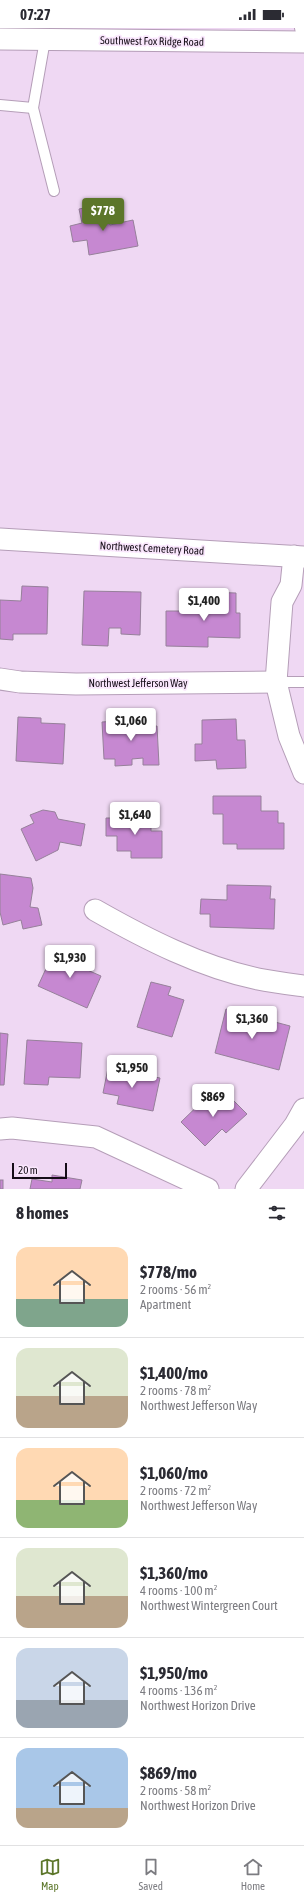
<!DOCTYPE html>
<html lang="en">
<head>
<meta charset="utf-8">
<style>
  :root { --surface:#fff; --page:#f2f2f3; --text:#2b2b33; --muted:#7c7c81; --line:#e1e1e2; --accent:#5c762a }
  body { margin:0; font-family:"Asap Condensed",sans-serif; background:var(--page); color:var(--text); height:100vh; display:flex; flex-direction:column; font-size:15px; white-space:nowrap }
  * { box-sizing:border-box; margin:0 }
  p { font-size:13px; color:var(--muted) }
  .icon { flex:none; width:22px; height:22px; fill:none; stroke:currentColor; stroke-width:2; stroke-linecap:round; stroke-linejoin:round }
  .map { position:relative; height:1161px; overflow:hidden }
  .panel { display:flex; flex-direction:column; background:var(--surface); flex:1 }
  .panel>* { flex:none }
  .scale { position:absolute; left:12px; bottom:10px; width:55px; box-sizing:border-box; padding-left:4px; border:2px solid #150d17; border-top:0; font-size:11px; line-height:14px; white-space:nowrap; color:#150d17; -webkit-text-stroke:3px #fae7fd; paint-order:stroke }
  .price { position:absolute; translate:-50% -34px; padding:0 9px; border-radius:4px; background:#fff; color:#222; font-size:13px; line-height:26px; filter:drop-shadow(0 1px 2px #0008) }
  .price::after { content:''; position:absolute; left:50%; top:24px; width:12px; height:9px; margin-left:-6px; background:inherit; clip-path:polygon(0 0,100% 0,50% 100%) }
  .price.active { background:var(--accent); color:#fff }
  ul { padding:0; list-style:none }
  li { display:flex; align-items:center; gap:12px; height:100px; padding:0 16px }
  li+li { border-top:1px solid var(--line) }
  li span { display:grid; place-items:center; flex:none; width:112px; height:80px; border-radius:12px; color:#555 }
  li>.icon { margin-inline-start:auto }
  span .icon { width:48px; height:48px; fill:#fffc; stroke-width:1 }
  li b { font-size:17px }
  h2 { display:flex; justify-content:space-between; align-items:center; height:48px; padding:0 16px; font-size:17px }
  .status { display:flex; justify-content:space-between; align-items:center; height:28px; padding:0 20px; background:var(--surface); direction:ltr }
  .status svg { height:11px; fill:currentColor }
  .tabs { display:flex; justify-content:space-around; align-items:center; height:56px; border-top:1px solid var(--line); background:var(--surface); font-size:11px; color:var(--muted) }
  .tabs a { display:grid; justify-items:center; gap:2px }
  .tabs .active { color:var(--accent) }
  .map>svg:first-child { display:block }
  .building { fill:#c688d1; stroke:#96809a }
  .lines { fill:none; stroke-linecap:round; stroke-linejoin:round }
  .lane-casing { stroke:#b59eb8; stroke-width:12 }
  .street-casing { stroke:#b59eb8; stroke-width:23 }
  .lane { stroke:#fff; stroke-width:10 }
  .street { stroke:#fff; stroke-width:21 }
  .labels { text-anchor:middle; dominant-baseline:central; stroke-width:3.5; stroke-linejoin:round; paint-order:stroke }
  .street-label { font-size:11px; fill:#150d17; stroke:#fae7fd }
</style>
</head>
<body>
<div class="status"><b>07:27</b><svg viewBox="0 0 49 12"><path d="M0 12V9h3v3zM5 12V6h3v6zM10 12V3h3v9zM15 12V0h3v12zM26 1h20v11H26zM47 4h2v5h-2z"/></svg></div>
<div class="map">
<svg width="304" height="1161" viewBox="0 0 304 1161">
  <rect width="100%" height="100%" fill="#efd8f3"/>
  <g class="building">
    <polygon points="99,177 101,190 108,189 110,197 133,192 138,218 89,227 87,212 73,214 70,198 82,195 79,181"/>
    <polygon points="22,558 48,559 47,606 13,606 13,612 0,611 0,572 21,573"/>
    <polygon points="84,563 141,564 140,607 121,606 121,600 109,600 108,618 82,617"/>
    <polygon points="205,564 236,565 236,585 240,585 240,610 208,609 208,619 166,618 166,583 205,583"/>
    <polygon points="18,689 41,690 41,695 65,696 63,736 16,733"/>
    <polygon points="148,691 148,699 157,698 159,737 143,737 143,730 132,731 132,737 115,738 115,731 104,731 102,694"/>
    <polygon points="236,691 237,712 245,712 246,740 217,741 216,732 195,733 195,716 202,716 202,692"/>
    <polygon points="213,768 261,768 261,783 278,783 278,795 284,795 284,821 237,821 237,816 223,816 223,786 213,786"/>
    <polygon points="43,782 55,784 58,791 85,796 81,818 60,814 58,822 36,833 21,801 34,795 30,787"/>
    <polygon points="117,783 129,783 129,791 151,791 151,803 162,803 162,830 131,830 131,823 117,823 117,808 106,808 106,790 117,790"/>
    <polygon points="0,846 31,850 33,860 30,879 38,880 42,897 23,901 21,892 3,897 0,884"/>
    <polygon points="227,857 271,858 270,871 275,871 274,901 210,899 210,886 200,886 201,871 227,872"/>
    <polygon points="55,921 87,936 85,941 101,948 87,980 38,958"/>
    <polygon points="151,954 171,959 168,967 184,972 172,1009 137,999"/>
    <polygon points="226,981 290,998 279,1042 215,1025"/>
    <polygon points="0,1005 8,1006 4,1057 0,1057"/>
    <polygon points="27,1012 82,1015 80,1050 49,1049 48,1057 24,1056"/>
    <polygon points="108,1040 160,1050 153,1083 117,1076 119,1068 103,1065"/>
    <polygon points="211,1065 221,1074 228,1067 247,1086 226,1105 222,1101 205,1118 181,1094"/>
    <polygon points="52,1147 82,1152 80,1161 30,1161 32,1151 52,1154"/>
    <rect x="0" y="1152" width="3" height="9"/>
  </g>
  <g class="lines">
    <defs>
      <g id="lane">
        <polyline points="300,0 303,14"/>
        <polyline points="45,12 33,80 54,163"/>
        <polyline points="0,77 33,80"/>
        <polyline points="276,654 304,654"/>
      </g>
      <g id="street">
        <polyline points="0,11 304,14"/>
        <polyline points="0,511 304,529"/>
        <polyline points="294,528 291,557 282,574 276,654 289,708 304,745"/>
        <polyline points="0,651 20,654 76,656 276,654"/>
        <path d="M95 882C146 911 201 939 258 951 273 954 289 956 304 958"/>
        <polyline points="0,1101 12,1100 96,1109 208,1161"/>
        <polyline points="246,1161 295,1097 304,1081"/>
      </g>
    </defs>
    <use href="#lane" class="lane-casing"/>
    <use href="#street" class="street-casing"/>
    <use href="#lane" class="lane"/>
    <use href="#street" class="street"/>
  </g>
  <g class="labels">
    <g class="street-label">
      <text transform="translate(152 13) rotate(1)">Southwest Fox Ridge Road</text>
      <text transform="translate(152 520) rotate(3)">Northwest Cemetery Road</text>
      <text x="138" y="655">Northwest Jefferson Way</text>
    </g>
  </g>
</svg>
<div class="scale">20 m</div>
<b class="price active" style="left:103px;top:204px">$778</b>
<b class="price" style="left:204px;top:594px">$1,400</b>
<b class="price" style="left:131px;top:714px">$1,060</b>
<b class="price" style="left:135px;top:808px">$1,640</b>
<b class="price" style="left:70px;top:951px">$1,930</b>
<b class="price" style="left:252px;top:1012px">$1,360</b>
<b class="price" style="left:132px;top:1061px">$1,950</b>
<b class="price" style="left:213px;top:1090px">$869</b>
</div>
<section class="panel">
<h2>8 homes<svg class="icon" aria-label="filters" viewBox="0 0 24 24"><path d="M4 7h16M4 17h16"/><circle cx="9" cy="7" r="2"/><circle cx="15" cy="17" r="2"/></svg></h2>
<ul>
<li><span style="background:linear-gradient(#ffd9b3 65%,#7fa58c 0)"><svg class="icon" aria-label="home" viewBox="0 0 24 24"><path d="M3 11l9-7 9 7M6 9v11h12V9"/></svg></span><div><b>$778/mo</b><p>2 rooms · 56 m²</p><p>Apartment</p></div></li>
<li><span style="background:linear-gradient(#dfe7d0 60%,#b9a48a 0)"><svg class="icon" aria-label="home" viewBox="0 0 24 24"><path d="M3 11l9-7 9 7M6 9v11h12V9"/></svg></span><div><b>$1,400/mo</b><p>2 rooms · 78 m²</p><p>Northwest Jefferson Way</p></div></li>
<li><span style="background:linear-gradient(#ffd9b3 65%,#8fb573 0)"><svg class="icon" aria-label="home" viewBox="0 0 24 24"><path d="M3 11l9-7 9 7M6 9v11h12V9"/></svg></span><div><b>$1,060/mo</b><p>2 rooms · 72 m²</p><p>Northwest Jefferson Way</p></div></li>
<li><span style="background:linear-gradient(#dfe7d0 60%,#b9a48a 0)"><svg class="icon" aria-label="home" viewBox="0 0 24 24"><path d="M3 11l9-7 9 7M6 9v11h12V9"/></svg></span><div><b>$1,360/mo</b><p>4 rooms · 100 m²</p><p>Northwest Wintergreen Court</p></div></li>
<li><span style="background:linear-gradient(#c9d6e8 65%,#9aa5b1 0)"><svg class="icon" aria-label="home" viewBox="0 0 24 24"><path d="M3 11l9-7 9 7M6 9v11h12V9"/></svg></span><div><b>$1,950/mo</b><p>4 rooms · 136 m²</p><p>Northwest Horizon Drive</p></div></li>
<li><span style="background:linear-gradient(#a9c7e8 75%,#b9a48a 0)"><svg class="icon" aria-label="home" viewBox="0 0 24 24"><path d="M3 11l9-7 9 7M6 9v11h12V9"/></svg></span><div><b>$869/mo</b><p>2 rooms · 58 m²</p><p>Northwest Horizon Drive</p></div></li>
</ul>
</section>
<nav class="tabs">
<a class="active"><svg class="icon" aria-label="map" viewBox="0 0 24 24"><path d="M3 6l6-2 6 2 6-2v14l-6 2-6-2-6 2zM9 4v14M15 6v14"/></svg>Map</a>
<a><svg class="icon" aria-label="saved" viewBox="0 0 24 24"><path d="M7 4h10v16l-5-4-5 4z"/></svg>Saved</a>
<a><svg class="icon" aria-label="home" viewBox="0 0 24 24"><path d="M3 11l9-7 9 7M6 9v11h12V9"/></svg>Home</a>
</nav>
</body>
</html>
